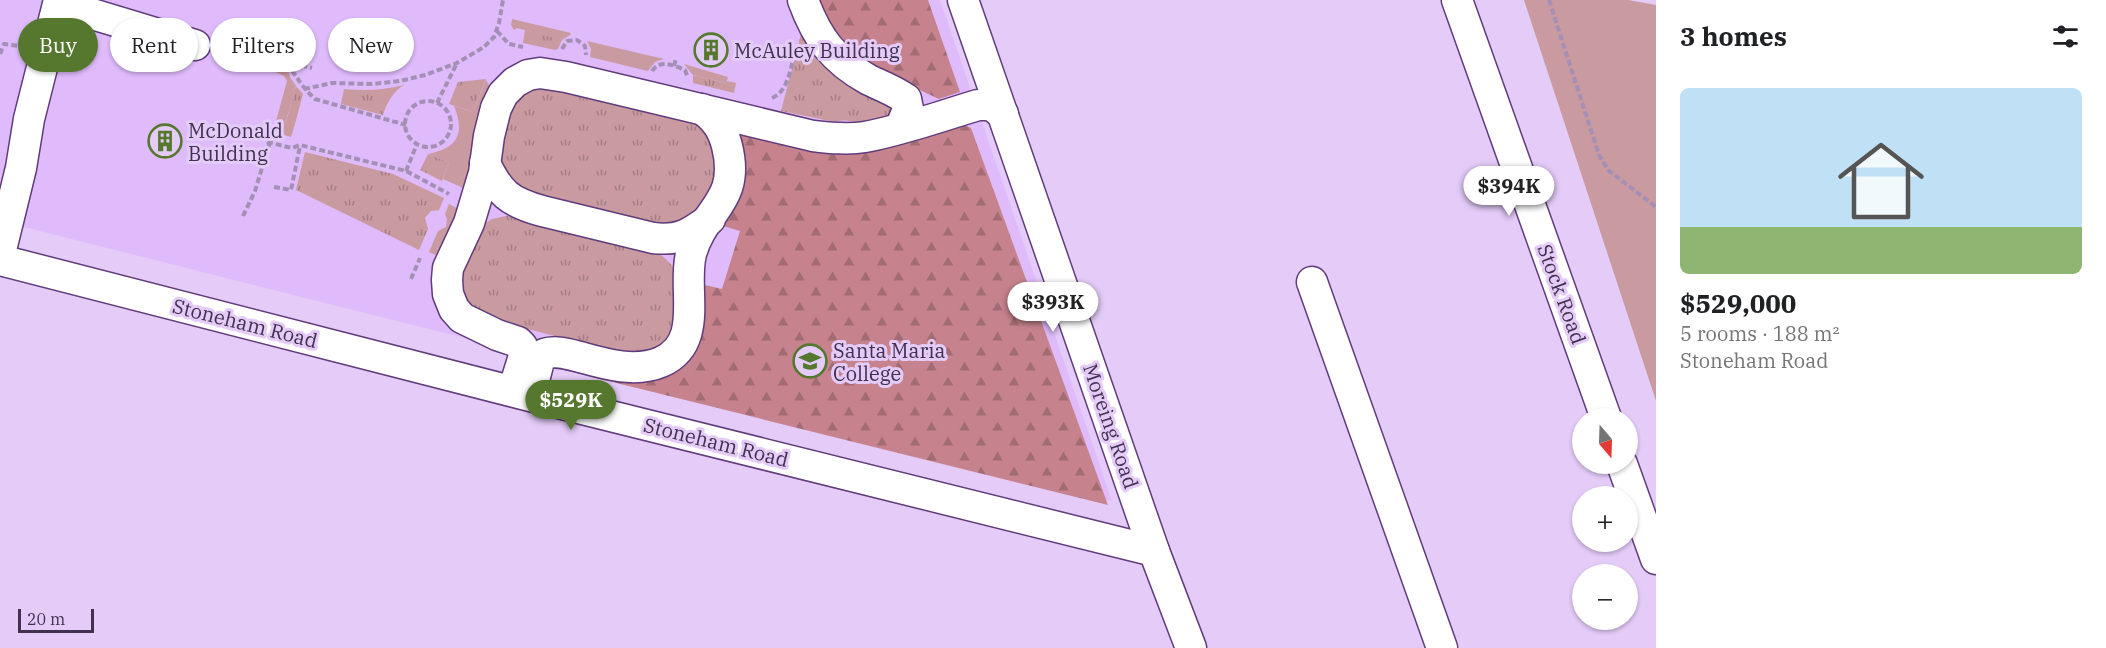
<!DOCTYPE html>
<html lang="en">
<head>
<meta charset="utf-8">
<style>
  :root { --surface:#fff; --page:#f2f2f2; --text:#202124; --muted:#757577; --accent:#56772e }
  body { margin:0; font-family:"IBM Plex Serif",serif; background:var(--page); color:var(--text); height:100vh; display:flex; flex-direction:column; font-size:22px; white-space:nowrap }
  * { box-sizing:border-box; margin:0 }
  p { font-size:20px; color:var(--muted) }
  .icon { flex:none; width:33px; height:33px; fill:none; stroke:currentColor; stroke-width:2; stroke-linecap:round; stroke-linejoin:round }
  .map { position:relative; flex:1; overflow:hidden }
  .sheet { display:flex; flex-direction:column; background:var(--surface); width:450px }
  .sheet>* { flex:none }
  .top-card { position:absolute; left:18px; top:18px; width:570px; height:54px; display:flex; gap:12px }
  .needle { width:39px; rotate:161deg }
  .controls { position:absolute; left:1572px; top:408px; display:grid; gap:12px }
  .controls a { display:grid; place-items:center; width:66px; height:66px; border-radius:50%; background:var(--surface); box-shadow:0 2px 4px #0004; font-size:30px }
  .scale { position:absolute; left:18px; bottom:15px; width:76px; box-sizing:border-box; padding-left:6px; border:3px solid #41314e; border-top:0; font-size:16px; line-height:21px; white-space:nowrap; color:#41314e; -webkit-text-stroke:4px #e4cbf8; paint-order:stroke }
  .price { position:absolute; translate:-50% -51px; padding:0 14px; border-radius:21px; background:#fff; color:#222; font-size:20px; line-height:39px; filter:drop-shadow(0 2px 3px #0008) }
  .price::after { content:''; position:absolute; left:50%; top:36px; width:18px; height:14px; margin-left:-9px; background:inherit; clip-path:polygon(0 0,100% 0,50% 100%) }
  .price.active { background:var(--accent); color:#fff }
  ul { padding:0; list-style:none }
  li { display:grid; align-content:center; gap:12px; height:318px; padding:0 24px }
  li span { display:grid; place-items:center; height:186px; border-radius:9px; color:#555 }
  li>.icon { margin-inline-start:auto }
  span .icon { width:108px; height:108px; fill:#fffc; stroke-width:1 }
  li b { font-size:26px }
  h2 { display:flex; justify-content:space-between; align-items:center; height:72px; padding:0 24px; font-size:26px }
  .pill { padding:0 21px; border-radius:27px; background:var(--surface); box-shadow:0 2px 4px #0004; font-size:21px; line-height:54px }
  .pill.active { background:var(--accent); color:#fff }
  main { display:flex; flex:1; min-height:0 }
  .map>svg:first-child { display:block }
  .built { fill:#dfbbfc }
  .grass { fill:url(#grass-tufts) }
  .forest { fill:url(#forest-firs) }
  .green { fill:#c99aa0 }
  .lines { fill:none; stroke-linecap:round; stroke-linejoin:round }
  .minor-casing { stroke:#613c7c; stroke-width:33 }
  .path { stroke:#a48fb5; stroke-width:4; stroke-dasharray:6 3; stroke-linecap:butt }
  .minor { stroke:#fff; stroke-width:30 }
  .labels { text-anchor:middle; dominant-baseline:central; stroke-width:6; stroke-linejoin:round; paint-order:stroke }
  .poi-label { font-size:20px; fill:#41314e; stroke:#e4cbf8; text-anchor:start }
  .street-label { font-size:20px; fill:#41314e; stroke:#e4cbf8 }
</style>
</head>
<body>
<main>
<div class="map">
<svg width="1656" height="648" viewBox="0 0 1656 648">
  <defs>
    <pattern id="grass-tufts" width="24" height="20" patternUnits="userSpaceOnUse" patternTransform="scale(1.5)"><rect width="24" height="20" fill="#c99aa0"/><path d="M3 7l-1-3M5 7V3M7 7l1-3M15 17l-1-3M17 17v-4M19 17l1-3" fill="none" stroke="#a57e85"/></pattern>
    <pattern id="forest-firs" width="22" height="20" patternUnits="userSpaceOnUse" patternTransform="scale(1.5)"><rect width="22" height="20" fill="#c6838d"/><path d="M5 1l3.5 6h-7zM16 11l3.5 6h-7z" fill="#a26c75"/></pattern>
  </defs>
  <rect width="100%" height="100%" fill="#e4cbf8"/>
  <polygon class="built" points="0,0 940,0 1112,501 0,221"/>
  <g class="grass">
    <path d="M805 19 899 112 872 128C859 123 848 118 835 122L781 111Z"/>
    <polygon points="525,30 557,38 562,40 558,49 555,50 523,43"/>
    <polygon points="693,75 726,83 727,81 736,83 734,93 693,83"/>
    <polygon points="486,79 473,112 449,104 458,82"/>
    <polygon points="535,84 686,113 713,135 719,188 678,230 531,201 503,172 496,148 504,110"/>
    <path d="M404 85C393 92 387 102 383 115L341 104 344 89C365 91 385 90 404 85Z"/>
    <polygon points="296,86 303,94 295,124 286,122"/>
    <polygon points="305,152 393,174 444,198 439,210 431,211 425,218 428,229 419,250 296,190"/>
    <polygon points="428,154 449,162 442,181 420,170"/>
    <path d="M519 213 656 251C690 276 682 296 680 333L646 355 602 348 500 322 469 307 456 281 484 224 492 219Z"/>
  </g>
  <g class="forest">
    <polygon points="815,0 928,0 960,92 939,99 875,69 841,46"/>
    <polygon points="952,119 971,128 1108,505 556,368 558,359 659,368 700,286 705,285 722,289 740,231 723,226 721,121 797,140"/>
  </g>
  <g class="green">
    <polygon points="1524,0 1628,0 1656,5 1656,401"/>
    <polygon points="512,19 571,33 570,35 562,40 517,28 514,30 511,25"/>
    <polygon points="587,41 664,59 655,62 648,71 590,57 591,49"/>
    <polygon points="684,64 728,77 726,83 693,75"/>
    <polygon points="275,65 287,66 290,77 296,86 286,121 295,124 291,137 273,132 287,81 284,76 275,72"/>
    <path d="M486 80 490 87 472 192 443 179 449 162 428 154C456 148 466 136 454 106L473 112Z"/>
    <polygon points="449,204 464,212 438,256 429,252 438,231 446,227 447,219 445,214"/>
  </g>
  <g class="lines">
    <defs>
      <g id="minor">
        <polyline points="62,0 92,14 195,45"/>
        <path d="M803 0C817 38 833 60 869 80 882 86 895 91 906 99L908 109 902 124"/>
        <polyline points="963,0 1154,551 1191,648"/>
        <polyline points="1457,0 1606,418"/>
        <path d="M485 163C499 193 509 202 542 211L653 238C680 241 689 234 710 219"/>
        <polyline points="0,254 21,168 29,119 59,0"/>
        <polyline points="0,260 530,396 1154,551"/>
        <polyline points="1312,282 1442,648"/>
        <path d="M532 388 539 361 544 354C556 350 568 354 580 357 605 364 635 373 661 362 705 343 682 289 691 254 703 209 741 203 727 146 723 130 716 119 702 109"/>
        <path d="M513 391 524 356 522 346 518 342 497 335 462 318 454 309 448 294 447 280 448 268 469 223 484 173 489 136 496 108 503 94 515 82 528 75 540 73 566 77 813 136C830 138 848 140 865 137 903 130 941 116 978 105H991L1003 114"/>
        <polyline points="1622,464 1656,559"/>
      </g>
    </defs>
    <use href="#minor" class="minor-casing"/>
    <g class="path">
      <polyline points="1549,0 1599,155 1608,170 1656,207"/>
      <polyline points="497,31 509,44 523,47"/>
      <polyline points="562,49 567,41 577,40 585,46 586,55"/>
      <polyline points="0,54 4,44 19,46"/>
      <polyline points="275,59 312,68"/>
      <path d="M291 63 289 66C297 78 304 89 315 99L406 125"/>
      <polyline points="674,66 676,59"/>
      <path d="M652 71C660 59 674 65 685 70L688 78"/>
      <polyline points="304,89 332,83 372,84 400,81 425,75 457,63 484,47 494,37 499,23 503,0"/>
      <path d="M772 98C789 91 791 66 795 50"/>
      <circle cx="428" cy="124" r="23"/>
      <polyline points="437,103 457,63"/>
      <polyline points="267,142 292,148 300,145 406,171 449,194"/>
      <polyline points="406,171 417,144"/>
      <polyline points="274,187 291,190 300,146"/>
      <polyline points="243,216 255,191 270,142"/>
      <polyline points="411,279 420,258"/>
    </g>
    <use href="#minor" class="minor"/>
  </g>
  <defs>
    <symbol id="building-ring" viewBox="-11 -11 22 22"><circle r="9.5" fill="#e4cbf8" stroke="#56772e" stroke-width="1.5"/><path d="M-4-6H4V6H1V3H-1V6H-4ZM-2.5-4.3h1.7v1.8h-1.7ZM.8-4.3h1.7v1.8H.8ZM-2.5-1h1.7V.8h-1.7ZM.8-1h1.7V.8H.8Z" fill="#56772e"/></symbol>
    <symbol id="school-ring" viewBox="-11 -11 22 22"><circle r="9.5" fill="#e4cbf8" stroke="#56772e" stroke-width="1.5"/><path d="M0-5L7-2L0 1L-7-2ZM-4 1L0 2.5L4 1V4Q0 6-4 4Z" fill="#56772e"/></symbol>
  </defs>
  <g fill-rule="evenodd">
    <use href="#building-ring" x="692" y="31" width="38" height="38"/>
    <use href="#building-ring" x="146" y="122" width="38" height="38"/>
    <use href="#school-ring" x="791" y="342" width="38" height="38"/>
  </g>
  <g class="labels">
    <g class="poi-label">
      <text x="734" y="50">McAuley Building</text>
      <text x="188" y="130">McDonald<tspan x="188" dy="23">Building</tspan></text>
      <text x="833" y="350">Santa Maria<tspan x="833" dy="23">College</tspan></text>
    </g>
    <g class="street-label">
      <text transform="translate(1562 294) rotate(70)">Stock Road</text>
      <text transform="translate(245 323) rotate(14)">Stoneham Road</text>
      <text transform="translate(1111 426) rotate(71)">Moreing Road</text>
      <text transform="translate(716 442) rotate(14)">Stoneham Road</text>
    </g>
  </g>
</svg>
<div class="controls">
<a><svg class="needle" viewBox="-14 -14 28 28"><path d="M0-13l5 13h-10z" fill="#e53935"/><path d="M0 13l5-13h-10z" fill="#757577"/></svg></a>
<a>+</a>
<a>−</a>
</div>
<div class="scale">20 m</div>
<b class="price" style="left:1509px;top:217px">$394K</b>
<b class="price" style="left:1053px;top:333px">$393K</b>
<b class="price active" style="left:571px;top:431px">$529K</b>
<div class="top-card">
<a class="pill active">Buy</a>
<a class="pill">Rent</a>
<a class="pill">Filters</a>
<a class="pill">New</a>
</div>
</div>
<section class="sheet">
<h2>3 homes<svg class="icon" aria-label="filters" viewBox="0 0 24 24"><path d="M4 7h16M4 17h16"/><circle cx="9" cy="7" r="2"/><circle cx="15" cy="17" r="2"/></svg></h2>
<ul>
<li><span style="background:linear-gradient(#bfe0f5 75%,#8fb573 0)"><svg class="icon" aria-label="home" viewBox="0 0 24 24"><path d="M3 11l9-7 9 7M6 9v11h12V9"/></svg></span><div><b>$529,000</b><p>5 rooms · 188 m²</p><p>Stoneham Road</p></div></li>
</ul>
</section>
</main>
</body>
</html>
